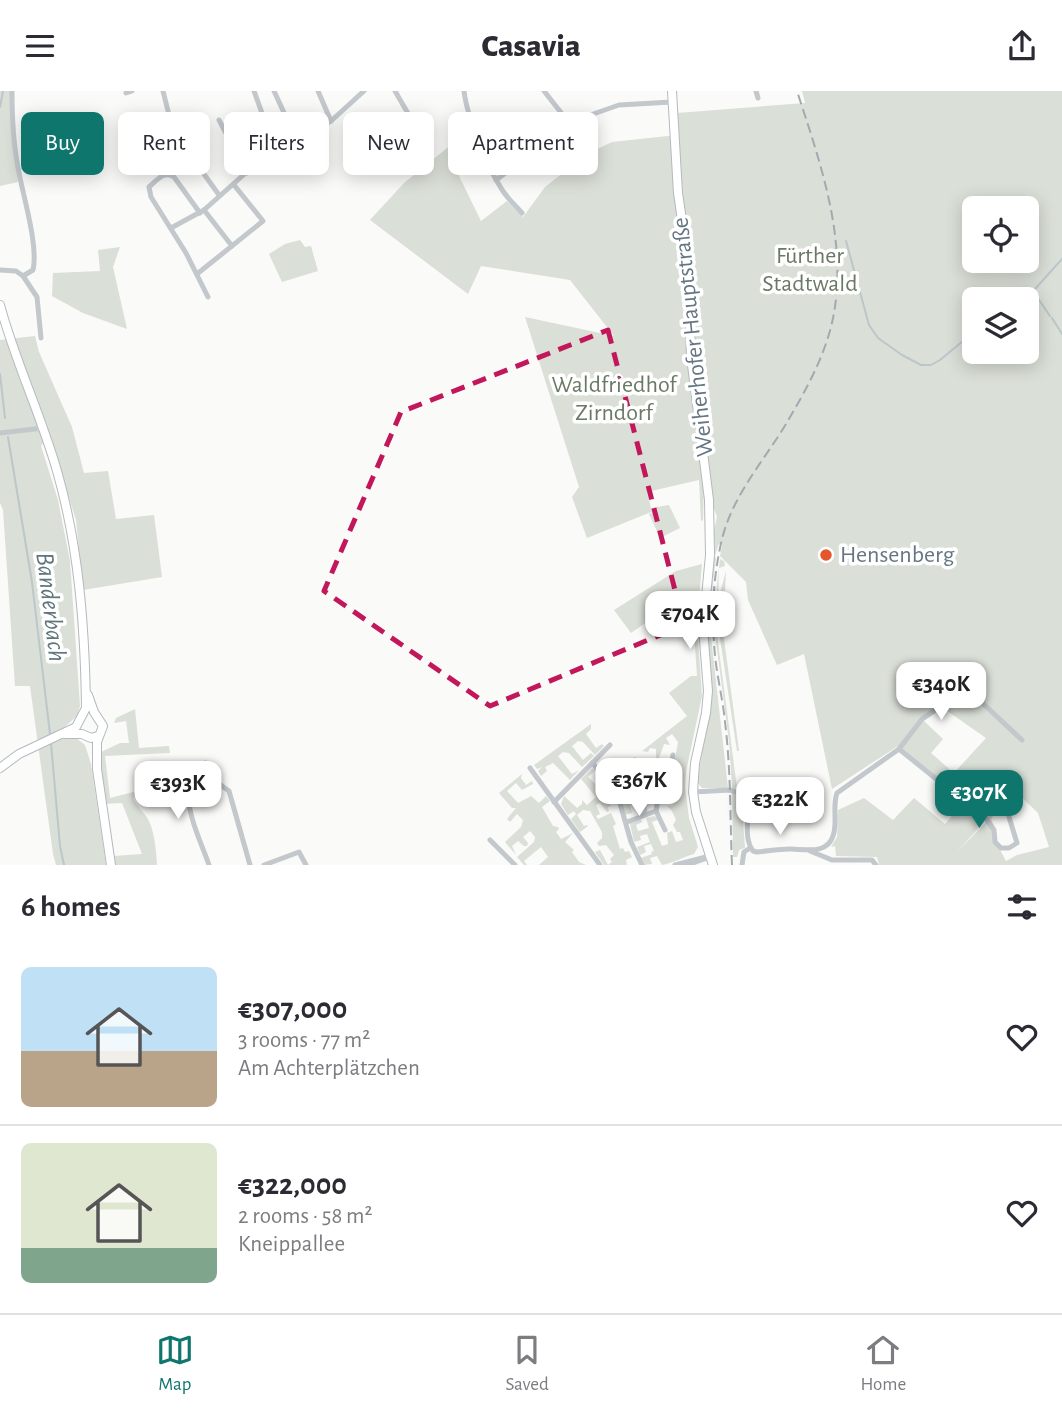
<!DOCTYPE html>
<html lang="en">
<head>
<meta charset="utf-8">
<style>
  :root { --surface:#fff; --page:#f2f2f3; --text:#2b2b33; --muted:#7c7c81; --line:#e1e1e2; --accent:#0f766e }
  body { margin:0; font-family:"Alegreya Sans",sans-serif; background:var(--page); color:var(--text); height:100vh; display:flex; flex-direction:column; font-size:26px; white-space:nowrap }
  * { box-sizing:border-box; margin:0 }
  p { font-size:23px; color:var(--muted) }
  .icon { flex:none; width:38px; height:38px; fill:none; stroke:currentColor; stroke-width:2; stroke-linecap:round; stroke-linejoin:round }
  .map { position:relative; height:774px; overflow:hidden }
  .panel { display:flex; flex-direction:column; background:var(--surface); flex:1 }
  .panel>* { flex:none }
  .banner { position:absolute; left:21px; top:21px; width:700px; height:63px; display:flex; gap:14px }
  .fabs { position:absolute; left:962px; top:105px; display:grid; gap:14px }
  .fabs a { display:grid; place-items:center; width:77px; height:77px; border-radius:10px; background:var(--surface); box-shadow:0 4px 18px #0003; font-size:35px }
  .price { position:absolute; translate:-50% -60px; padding:0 16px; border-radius:14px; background:#fff; color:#222; font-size:23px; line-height:46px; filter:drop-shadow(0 2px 4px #0008) }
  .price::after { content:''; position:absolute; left:50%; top:42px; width:21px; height:16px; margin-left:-10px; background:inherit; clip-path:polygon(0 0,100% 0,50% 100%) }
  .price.on { background:var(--accent); color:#fff }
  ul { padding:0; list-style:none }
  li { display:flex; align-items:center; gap:21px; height:175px; padding:0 21px }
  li+li { border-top:2px solid var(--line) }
  li span { display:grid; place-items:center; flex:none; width:196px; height:140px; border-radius:10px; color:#555 }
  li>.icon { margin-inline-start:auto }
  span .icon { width:84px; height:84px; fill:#fffc; stroke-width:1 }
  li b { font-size:30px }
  h2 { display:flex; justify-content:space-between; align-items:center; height:84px; padding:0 21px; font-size:30px }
  .tag { padding:0 24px; border-radius:10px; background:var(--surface); box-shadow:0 4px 18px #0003; font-size:24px; line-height:63px }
  .tag.on { background:var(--accent); color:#fff }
  header { display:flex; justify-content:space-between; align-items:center; height:91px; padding:0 21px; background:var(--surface); font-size:32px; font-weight:800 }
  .tab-bar { display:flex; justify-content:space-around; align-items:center; height:98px; border-top:2px solid var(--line); background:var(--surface); font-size:19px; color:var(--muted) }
  .tab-bar a { display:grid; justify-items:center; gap:4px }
  .tab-bar .on { color:var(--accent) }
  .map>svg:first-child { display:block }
  .green { fill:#dadfd7; fill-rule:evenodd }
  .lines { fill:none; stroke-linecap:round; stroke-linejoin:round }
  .stream { stroke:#bbc7cb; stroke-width:2 }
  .secondary-casing { stroke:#b3babf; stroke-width:10 }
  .street { stroke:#c3c8cc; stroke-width:5 }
  .secondary { stroke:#fff; stroke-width:8 }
  .rail { stroke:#a2aab0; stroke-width:2; stroke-dasharray:10 5; stroke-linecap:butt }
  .marked { fill:none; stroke:#c2185b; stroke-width:5; stroke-dasharray:14 9; stroke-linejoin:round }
  .poi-dot { fill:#e4572e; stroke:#fff; stroke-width:2.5 }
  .labels { text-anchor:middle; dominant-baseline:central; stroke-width:7; stroke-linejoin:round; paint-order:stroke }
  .park-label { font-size:24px; fill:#687a64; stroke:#fff }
  .street-label { font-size:24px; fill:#657683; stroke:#fff }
  .poi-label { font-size:24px; fill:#657683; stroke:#fff; text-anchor:start }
  .water-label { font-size:26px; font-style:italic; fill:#60757c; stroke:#fff }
</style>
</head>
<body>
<header><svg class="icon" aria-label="menu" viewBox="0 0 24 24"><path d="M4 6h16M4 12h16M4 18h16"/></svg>Casavia<svg class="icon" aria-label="share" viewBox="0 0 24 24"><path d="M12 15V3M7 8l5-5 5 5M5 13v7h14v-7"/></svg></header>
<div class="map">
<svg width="1062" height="774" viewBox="0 0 1062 774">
  <rect width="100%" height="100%" fill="#fafaf8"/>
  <g class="green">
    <polygon points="0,0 13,0 18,91 0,95"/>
    <path d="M802 0H1062V774H879L877 766 836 765 835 755 831 756 837 746 838 719 864 707 893 729 914 707 945 733 962 713 985 730 955 763 988 729 898 655 832 698 804 563 777 574 748 509 746 491 720 465 722 454 719 453 715 464 714 439 717 426 704 389 703 429 701 430 699 389 647 401 651 417 669 414 680 437 660 447 649 423 661 417 587 447 572 406 579 396 525 226 614 245 570 189 481 175 468 203 370 129 404 92 452 53 460 87 481 130 507 110 523 126 545 96 587 63 612 51 677 44V22L805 12ZM975 117H1027V170H975ZM975 208H1027V261H975ZM943 617 986 647 954 682 931 662 943 648 924 630ZM1011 696 1038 722 1049 756 1017 764 1006 770 996 751V739L991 728Z"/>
    <polygon points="300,149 305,156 311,155 318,180 282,191 269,163 285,153"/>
    <polygon points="120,156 113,176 127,238 83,222 52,205 53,182 100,180 98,159"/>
    <polygon points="35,245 39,261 72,336 84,382 108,380 116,428 154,424 162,486 83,499 76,429 49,343 41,355 58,409 70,470 80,615 77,625 59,641 61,648 75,646 85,654 91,673 106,774 56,774 53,763 30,595 15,595 3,419 0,412 0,249"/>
    <polygon points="714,465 716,467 710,517 710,537 728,697 702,697 697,691 705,644 706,538"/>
    <polygon points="720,468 724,470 725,475 719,477 717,544 737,697 732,697 729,650 715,543 714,520"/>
    <path d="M702 473 697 531 702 605 686 681 685 696 689 727 698 756 694 763C683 766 673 772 662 774L657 765 650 767 652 773 644 774 641 767 652 763 651 761 654 760 651 753 644 755 646 761 640 764 637 756 650 751 647 743 640 745 641 749 634 751 630 732 641 728 642 731 636 734 638 740 649 737 646 727 654 725 660 728 652 731 662 755 668 753 667 742 672 740 676 751 683 749 680 741H677L673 734 676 729 672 720 667 715 673 714 672 704 665 705 666 713H660L657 704 669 702V692H662L663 699 656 700 654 687 658 674 668 675V678H661V687L672 685 678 651 672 643 666 647 670 654 664 653 659 667 671 669 668 672 656 670V658L650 657 648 661 642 660 687 625 669 602 691 585H697L692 509 660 522 631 542 614 519 676 480Z"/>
    <polygon points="726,480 723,540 739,660 737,660 719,541 720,502"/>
    <path d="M135 618 139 657 169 655 170 662 105 665 110 707 160 694 162 699 133 707C137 716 145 722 149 730 155 743 156 760 157 774H115L113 765 142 763 122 712 104 713 99 662 120 652H129L126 630 114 632 116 627Z"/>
    <polygon points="591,633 591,638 586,643 596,657 602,653 604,655 595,664 583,651 578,650 572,655 583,669 591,662 594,665 582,676 569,662 563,661 558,665 572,683 579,679 570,689 553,672 545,676 547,680 541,685 538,680 542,676 537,678 534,674"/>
    <polygon points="634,666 640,668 632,672 633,678 629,680 630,683 641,680 640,677 642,677 644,681 638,683 641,694 650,691 651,700 650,700 648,696 641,698 648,722 638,725 634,712 630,714 632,722 624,724 622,713 634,710 631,700 624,702 621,709 617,699 631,695 628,685 620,687 622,695 620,693 614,695 612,691 625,677 625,674"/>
    <polygon points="592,677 596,679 588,686 603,700 610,693 616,703 613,704 611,701 606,703 611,715 608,716 609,720 607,721 600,712 596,714 600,723 596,725 598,728 611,722 616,733 613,735 620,758 623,757 625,761 629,760 632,766 626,769 627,774 604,774 595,761 600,759 608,774 612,771 610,768 614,764 606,754 599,755 597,752 602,747 602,741 590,720 583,719 577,724 584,735 587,734 588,735 580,741 571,728 576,723 574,720 568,724 561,713 564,705 577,717 582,713 582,709 587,714 596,706 581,688"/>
    <polygon points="522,683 521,687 526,694 532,690 533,693 522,699 516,692 507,700 518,712 531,705 539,712 546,705 550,710 542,716 553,735 558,736 559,738 556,741 561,748 573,742 565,751 574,759 572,761 579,771 586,774 539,774 548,766 541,756 524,770 527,774 524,774 517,766 534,751 535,746 530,740 523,746 528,752 527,755 524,755 518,750 512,755 516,764 505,751 521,736 523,729 517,723 510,731 507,728 516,717 512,717 499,702"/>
    <polygon points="732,701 744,706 745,716 741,730 743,730 745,757 739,759 737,766 733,766"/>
  </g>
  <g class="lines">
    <g class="stream">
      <polyline points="0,16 3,0"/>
      <polyline points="846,150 869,234 878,247 902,264 921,274 931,274 940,269 975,240"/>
      <polyline points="1035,203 1050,225"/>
      <polyline points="1026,208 1062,168"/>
      <polyline points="1052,227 1062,243"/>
      <polyline points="0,283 5,327"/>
      <polyline points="8,346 32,491 50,643"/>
      <polyline points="51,652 60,755 64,774"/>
    </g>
    <defs>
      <g id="secondary">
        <polyline points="672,0 678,102 688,170 691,266 709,409 710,464 703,537 708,600 706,622 695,672 693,701 696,721 713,774"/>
        <path d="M0 214C15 270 41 324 57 380 79 456 85 538 86 617L76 636 19 663 0 677"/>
        <polyline points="88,604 94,621 103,635 97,651 97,678 111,774"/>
        <polyline points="65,643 82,643 91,647 98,645"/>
      </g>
    </defs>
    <use href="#secondary" class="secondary-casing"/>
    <g class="street">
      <path d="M12 0C12 24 13 48 17 71 21 99 39 153 33 179L23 185"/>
      <polyline points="163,0 173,40 219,104"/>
      <polyline points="254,0 276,61"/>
      <polyline points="274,0 297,50"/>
      <polyline points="318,0 331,30"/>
      <polyline points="395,0 424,50 428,63"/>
      <path d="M464 0C467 26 487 75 501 97 506 106 515 114 522 122"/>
      <polyline points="544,0 570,33"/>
      <polyline points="756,0 758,7"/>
      <polyline points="126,2 132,0"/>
      <polyline points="219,29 247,82"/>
      <polyline points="496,89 579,28 619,14 672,11"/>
      <polyline points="204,119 232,155"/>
      <path d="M200 122 174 86C164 79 157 89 149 96L151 106 186 162 208 206"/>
      <polyline points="171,137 204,119 258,71 331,30 364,0"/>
      <polyline points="0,179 16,180 23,185 37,206 41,247"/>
      <polyline points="197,183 263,130 234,94"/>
      <polyline points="0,342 43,337"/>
      <polyline points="899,658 987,729 994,739 995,751 1001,757 1009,757 1017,752 1009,726"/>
      <polyline points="592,672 611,692 617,702 631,751 642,774"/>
      <polyline points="530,677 600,774"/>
      <path d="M693 701 730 699 744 703C753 721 741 743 753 760L757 761C768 760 779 758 790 758 805 758 827 764 833 745 838 731 832 716 837 702L899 658 922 628 941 615 955 593 976 606 1022 649"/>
      <polyline points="554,711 610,654"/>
      <polyline points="656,720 665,739"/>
      <polyline points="627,731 656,720 657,714 650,676 658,673 671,674 673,664"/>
      <polyline points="490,749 515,774"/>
      <polyline points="810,760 832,769 872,769 876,774"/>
      <path d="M209 774C196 737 182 718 192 676L206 672 211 687 229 700 250 774"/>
      <polyline points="264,774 299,761 306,774"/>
      <polyline points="675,774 710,765"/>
      <polyline points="687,774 707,767"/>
      <polyline points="742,774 744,761 750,757"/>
    </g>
    <use href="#secondary" class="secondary"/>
    <path class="rail" d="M732 774C730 727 731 679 725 631 723 609 717 586 715 564 711 525 713 486 722 448 733 404 763 371 786 333 806 299 827 262 834 222 847 146 820 71 797 0"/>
  </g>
  <path class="marked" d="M608 239 684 534 490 615 324 500 401 321Z"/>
  <circle class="poi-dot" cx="826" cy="464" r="7"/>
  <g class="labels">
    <g class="park-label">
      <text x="810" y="165">Fürther<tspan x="810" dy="28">Stadtwald</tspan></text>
      <text x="614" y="294">Waldfriedhof<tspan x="614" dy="28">Zirndorf</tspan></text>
    </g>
    <g class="street-label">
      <text transform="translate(693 246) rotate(-96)">Weiherhofer Hauptstraße</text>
    </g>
    <g class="poi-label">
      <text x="840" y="464">Hensenberg</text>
    </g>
    <g class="water-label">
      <text transform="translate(51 516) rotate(83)">Banderbach</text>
    </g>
  </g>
</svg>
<div class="fabs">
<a><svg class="icon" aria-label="locate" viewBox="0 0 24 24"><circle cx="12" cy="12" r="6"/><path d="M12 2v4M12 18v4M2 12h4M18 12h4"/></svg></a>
<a><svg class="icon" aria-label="layers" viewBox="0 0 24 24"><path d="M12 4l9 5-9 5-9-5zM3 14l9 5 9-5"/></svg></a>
</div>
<b class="price" style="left:690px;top:560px">€704K</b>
<b class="price" style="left:941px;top:631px">€340K</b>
<b class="price" style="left:639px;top:727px">€367K</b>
<b class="price" style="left:178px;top:730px">€393K</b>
<b class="price on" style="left:979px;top:739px">€307K</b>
<b class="price" style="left:780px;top:746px">€322K</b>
<div class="banner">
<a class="tag on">Buy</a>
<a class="tag">Rent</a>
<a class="tag">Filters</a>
<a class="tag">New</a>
<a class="tag">Apartment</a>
</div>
</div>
<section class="panel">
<h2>6 homes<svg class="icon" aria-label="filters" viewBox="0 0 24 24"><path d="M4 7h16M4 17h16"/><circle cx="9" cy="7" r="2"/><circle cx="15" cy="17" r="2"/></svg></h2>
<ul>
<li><span style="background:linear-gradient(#bfe0f5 60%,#b9a48a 0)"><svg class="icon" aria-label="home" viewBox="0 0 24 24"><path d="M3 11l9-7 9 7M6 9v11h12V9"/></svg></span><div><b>€307,000</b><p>3 rooms · 77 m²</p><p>Am Achterplätzchen</p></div><svg class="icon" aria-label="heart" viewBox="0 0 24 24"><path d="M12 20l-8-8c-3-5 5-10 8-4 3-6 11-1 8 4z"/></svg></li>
<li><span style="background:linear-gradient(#dfe7d0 75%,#7fa58c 0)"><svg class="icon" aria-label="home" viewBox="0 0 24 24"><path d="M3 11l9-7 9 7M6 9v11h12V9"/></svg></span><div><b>€322,000</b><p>2 rooms · 58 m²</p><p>Kneippallee</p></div><svg class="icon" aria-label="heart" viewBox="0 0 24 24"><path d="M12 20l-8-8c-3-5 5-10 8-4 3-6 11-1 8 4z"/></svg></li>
</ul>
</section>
<nav class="tab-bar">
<a class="on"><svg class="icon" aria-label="map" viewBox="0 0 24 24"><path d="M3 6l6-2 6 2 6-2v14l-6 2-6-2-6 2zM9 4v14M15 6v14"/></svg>Map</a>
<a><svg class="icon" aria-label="saved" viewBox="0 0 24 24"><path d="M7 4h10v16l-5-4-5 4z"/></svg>Saved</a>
<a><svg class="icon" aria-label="home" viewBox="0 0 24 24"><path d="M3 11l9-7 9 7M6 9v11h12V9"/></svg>Home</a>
</nav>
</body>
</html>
